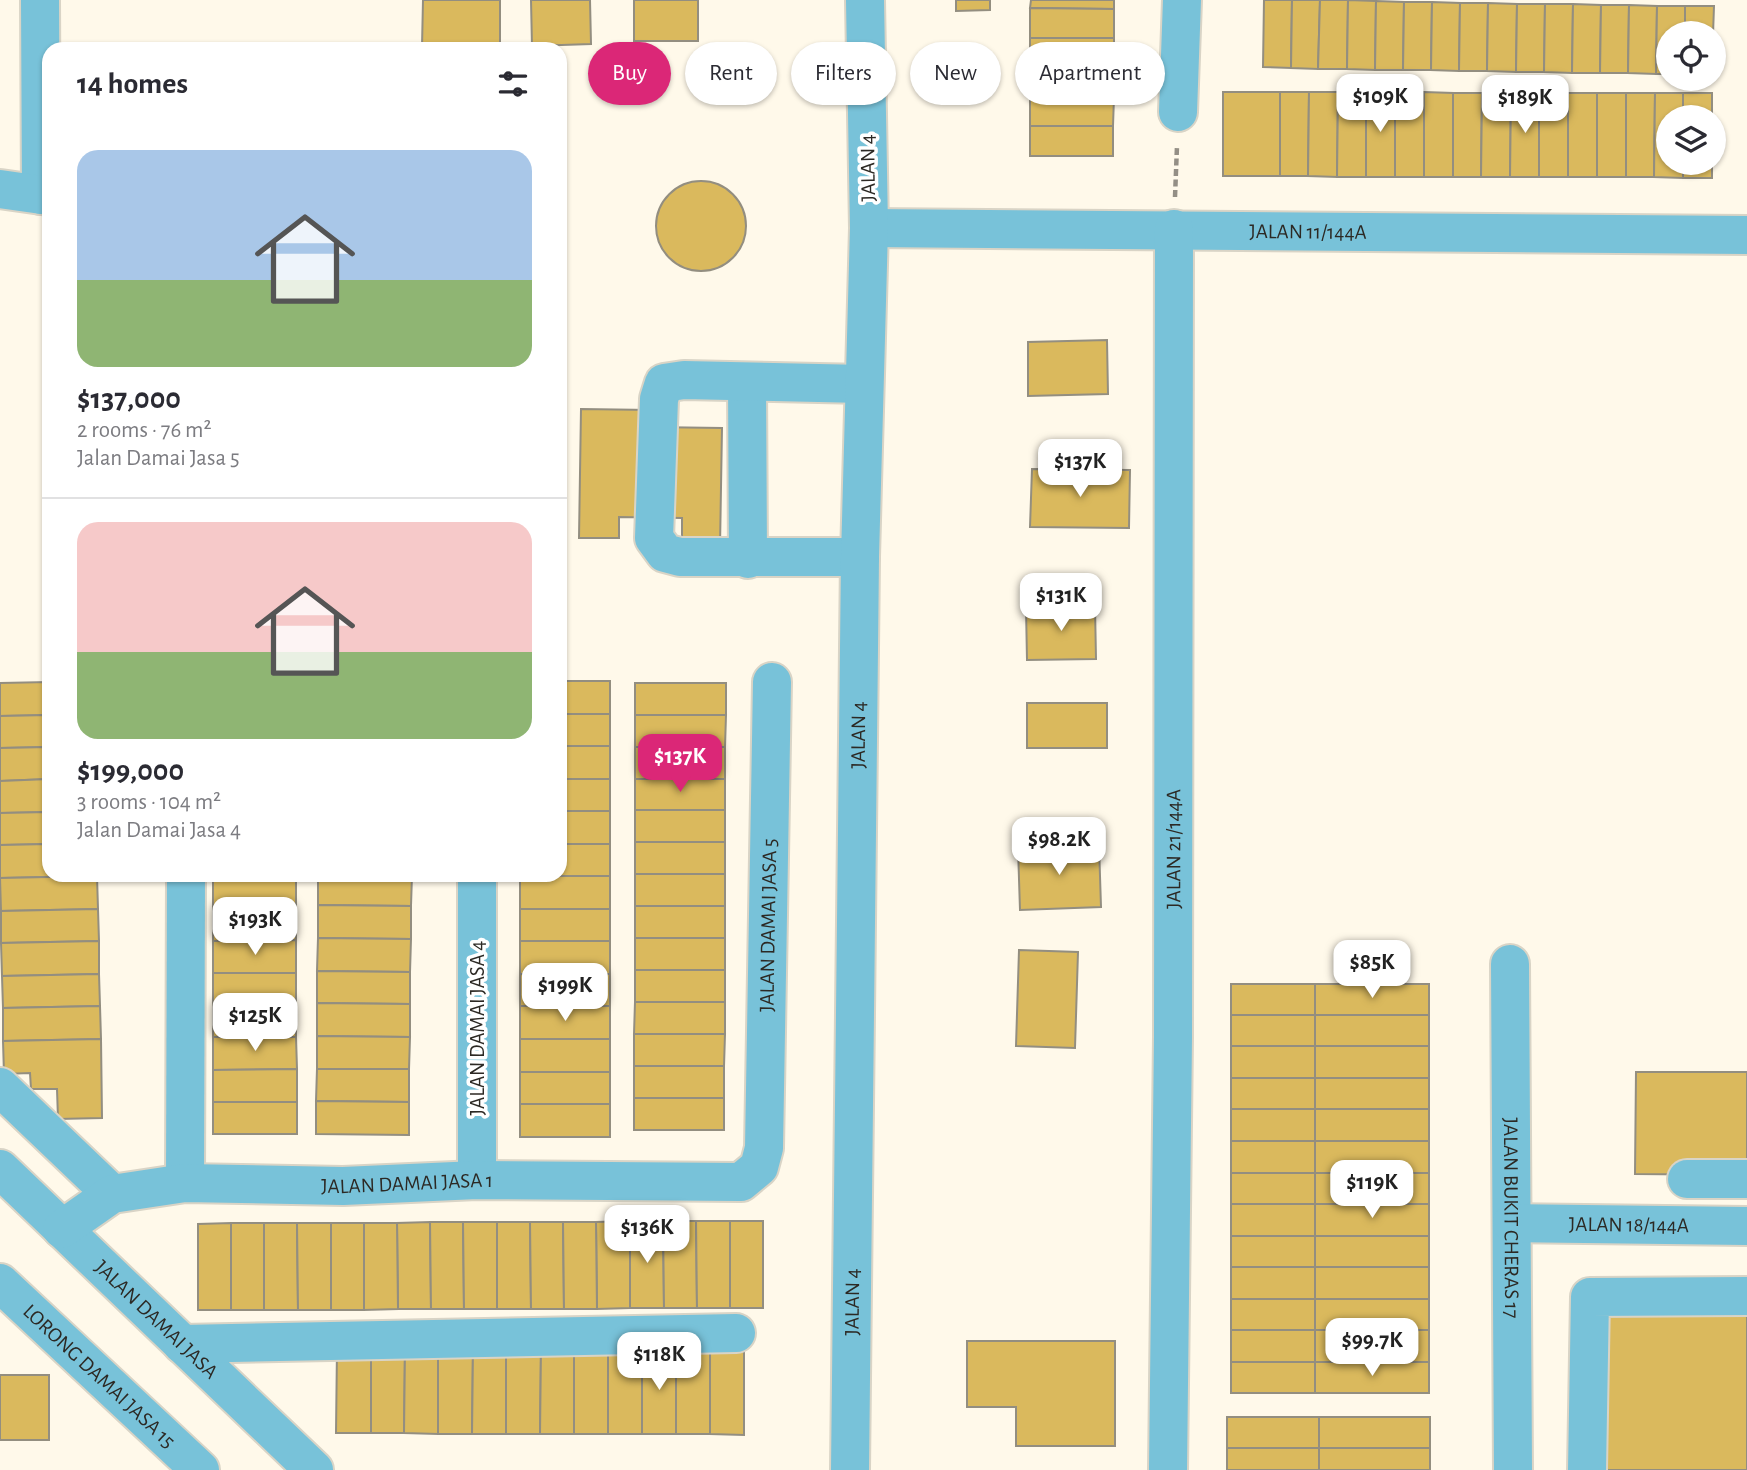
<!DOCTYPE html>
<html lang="en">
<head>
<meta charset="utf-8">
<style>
  :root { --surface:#fff; --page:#f2f2f3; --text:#2b2b33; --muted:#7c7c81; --line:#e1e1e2; --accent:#db2777 }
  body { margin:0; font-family:"Alegreya Sans",sans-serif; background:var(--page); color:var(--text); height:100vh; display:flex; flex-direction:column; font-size:26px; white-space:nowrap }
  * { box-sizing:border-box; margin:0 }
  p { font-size:23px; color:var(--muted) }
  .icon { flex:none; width:38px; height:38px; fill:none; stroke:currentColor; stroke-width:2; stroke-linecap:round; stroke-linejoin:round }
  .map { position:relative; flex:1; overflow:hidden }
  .drawer { position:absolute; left:42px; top:42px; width:525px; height:840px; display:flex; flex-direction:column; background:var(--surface); border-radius:21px; box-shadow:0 2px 5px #0004 }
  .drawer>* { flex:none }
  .guide { position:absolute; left:588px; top:42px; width:665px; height:63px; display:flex; gap:14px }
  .controls { position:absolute; left:1656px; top:21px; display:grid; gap:14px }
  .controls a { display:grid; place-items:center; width:70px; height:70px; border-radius:50%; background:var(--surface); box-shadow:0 2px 5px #0004; font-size:35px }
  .price { position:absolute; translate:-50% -60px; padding:0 16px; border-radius:14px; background:#fff; color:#222; font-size:23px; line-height:46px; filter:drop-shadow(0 2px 4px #0008) }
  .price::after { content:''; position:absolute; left:50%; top:42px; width:21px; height:16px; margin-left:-10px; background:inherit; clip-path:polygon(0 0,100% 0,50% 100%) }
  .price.current { background:var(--accent); color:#fff }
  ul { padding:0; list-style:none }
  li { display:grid; align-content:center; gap:14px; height:371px; padding:0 35px }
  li+li { border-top:2px solid var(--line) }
  li span { display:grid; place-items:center; height:217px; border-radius:21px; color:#555 }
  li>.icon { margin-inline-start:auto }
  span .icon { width:126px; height:126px; fill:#fffc; stroke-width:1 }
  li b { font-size:30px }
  h2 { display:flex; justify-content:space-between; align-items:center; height:84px; padding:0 35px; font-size:30px }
  .chip { padding:0 24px; border-radius:32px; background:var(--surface); box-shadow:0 2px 5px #0004; font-size:24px; line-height:63px }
  .chip.current { background:var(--accent); color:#fff }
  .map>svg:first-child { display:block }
  .building { fill:#dab95d; stroke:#938e80; stroke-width:2 }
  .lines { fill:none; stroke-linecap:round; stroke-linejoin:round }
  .minor-casing { stroke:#d9d4c6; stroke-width:42 }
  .path { stroke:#948f85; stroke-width:4.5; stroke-dasharray:7 3.5; stroke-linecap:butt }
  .minor { stroke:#78c2d9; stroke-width:38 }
  .labels { text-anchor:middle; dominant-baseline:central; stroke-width:7; stroke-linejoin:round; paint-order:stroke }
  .street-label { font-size:21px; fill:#2c2924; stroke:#fff }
</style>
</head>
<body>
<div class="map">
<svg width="1747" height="1470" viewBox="0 0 1747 1470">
  <rect width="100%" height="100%" fill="#fff9ea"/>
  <g class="building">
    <polygon points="423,0 500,0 500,48 422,47"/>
    <polygon points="531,0 590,0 591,44 532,46"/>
    <rect x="634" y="0" width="64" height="41"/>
    <polygon points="956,0 990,0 990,10 956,11"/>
    <polygon points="1031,0 1114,0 1114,9 1030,8"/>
    <polygon points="1264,0 1292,0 1291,68 1263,67"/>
    <polygon points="1292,0 1320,0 1318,69 1291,68"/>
    <polygon points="1320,0 1348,0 1347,69 1318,69"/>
    <polygon points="1348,0 1376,1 1375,70 1347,69"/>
    <polygon points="1376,1 1404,2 1403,70 1375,70"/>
    <polygon points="1404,2 1432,2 1431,70 1403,70"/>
    <polygon points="1432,2 1460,3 1459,71 1431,70"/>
    <polygon points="1460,3 1488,3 1487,71 1459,71"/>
    <polygon points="1488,3 1517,4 1516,72 1487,71"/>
    <polygon points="1517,4 1545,4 1544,72 1516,72"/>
    <polygon points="1545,4 1573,4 1572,73 1544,72"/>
    <polygon points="1573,4 1601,5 1600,73 1572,73"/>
    <polygon points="1601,5 1629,5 1628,73 1600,73"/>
    <polygon points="1629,5 1657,6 1656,74 1628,73"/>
    <polygon points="1657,6 1685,6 1685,33 1668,33 1668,74 1656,74"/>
    <polygon points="1685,6 1714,6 1713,35 1685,33"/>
    <polygon points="1030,8 1114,9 1114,38 1030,38"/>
    <rect x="1030" y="38" width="84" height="29"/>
    <polygon points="1030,67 1114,67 1114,97 1030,96"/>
    <rect x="1223" y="92" width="57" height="84"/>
    <polygon points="1280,92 1309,92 1308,176 1280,176"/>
    <polygon points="1309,92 1338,92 1337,177 1308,176"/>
    <polygon points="1338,92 1366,92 1366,177 1337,177"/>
    <rect x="1366" y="92" width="29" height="85"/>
    <rect x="1395" y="92" width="29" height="85"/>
    <polygon points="1424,92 1453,93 1453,177 1424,177"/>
    <polygon points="1453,93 1482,93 1481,177 1453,177"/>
    <polygon points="1482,93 1511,93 1510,177 1481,177"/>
    <polygon points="1511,93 1539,93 1539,177 1510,177"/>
    <rect x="1539" y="93" width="29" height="84"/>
    <rect x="1568" y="93" width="29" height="84"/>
    <rect x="1597" y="93" width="29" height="84"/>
    <polygon points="1626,93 1655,93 1654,177 1626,177"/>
    <polygon points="1655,93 1683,93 1683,117 1668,117 1668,163 1683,163 1683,178 1654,177"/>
    <rect x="1683" y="93" width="29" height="24"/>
    <polygon points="1030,96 1114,97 1113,126 1030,126"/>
    <rect x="1030" y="126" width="83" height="30"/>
    <rect x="1683" y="163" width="29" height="15"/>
    <circle cx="701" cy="226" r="45"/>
    <polygon points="1107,340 1108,394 1028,396 1028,342"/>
    <polygon points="581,409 651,410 651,427 722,428 720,547 682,546 682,518 619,517 619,538 579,538"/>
    <polygon points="1032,469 1130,470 1129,528 1030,527"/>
    <polygon points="1095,606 1096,659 1027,660 1026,608"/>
    <rect x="560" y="681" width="50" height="33"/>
    <polygon points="49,682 49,715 0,716 0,683"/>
    <rect x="635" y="683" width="91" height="32"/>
    <rect x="1027" y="703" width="80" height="45"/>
    <rect x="560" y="714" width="50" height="32"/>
    <polygon points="49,715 49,747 0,748 0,716"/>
    <polygon points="635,715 726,715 725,747 635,747"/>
    <rect x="560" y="746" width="50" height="33"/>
    <polygon points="49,747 49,779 0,781 0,748"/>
    <rect x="635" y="747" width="90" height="32"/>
    <polygon points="49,779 49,812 0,813 0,781"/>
    <rect x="560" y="779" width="50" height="32"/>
    <rect x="635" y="779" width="90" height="31"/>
    <rect x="635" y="810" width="90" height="32"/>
    <rect x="560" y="811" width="50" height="33"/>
    <polygon points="49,812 49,844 0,845 0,813"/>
    <rect x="635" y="842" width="90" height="32"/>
    <polygon points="49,844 49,875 97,876 0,878 0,845"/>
    <polygon points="560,844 610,844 610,876 520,876 560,875"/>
    <polygon points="1099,845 1101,907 1020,910 1018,848"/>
    <rect x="635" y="874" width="90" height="32"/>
    <polygon points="318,875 412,875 411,906 318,905"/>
    <polygon points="97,876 98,909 1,911 0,878"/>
    <rect x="213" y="876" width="83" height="32"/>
    <rect x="520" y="876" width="90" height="33"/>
    <polygon points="318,905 411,906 411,939 318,938"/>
    <rect x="635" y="906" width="90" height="32"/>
    <polygon points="213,908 296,908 296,940 213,941"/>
    <polygon points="98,909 99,941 1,943 1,911"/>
    <rect x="520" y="909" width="90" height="32"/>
    <polygon points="318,938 411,939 410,972 317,971"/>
    <rect x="635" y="938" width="90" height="32"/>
    <polygon points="296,940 296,973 213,973 213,941"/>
    <polygon points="99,941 99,974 2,976 1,943"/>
    <rect x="520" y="941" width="90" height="33"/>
    <polygon points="1019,950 1078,952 1075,1048 1016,1046"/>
    <rect x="635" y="970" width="90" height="32"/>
    <polygon points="317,971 410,972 410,1004 317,1003"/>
    <rect x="213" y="973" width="83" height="32"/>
    <polygon points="99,974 100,1006 3,1008 2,976"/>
    <rect x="520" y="974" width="90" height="32"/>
    <rect x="1231" y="984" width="84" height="31"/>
    <rect x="1315" y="984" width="114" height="31"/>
    <polygon points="635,1002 725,1002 725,1034 634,1034"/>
    <polygon points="317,1003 410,1004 410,1037 317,1036"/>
    <rect x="213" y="1005" width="83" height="32"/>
    <polygon points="100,1006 101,1039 3,1041 3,1008"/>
    <rect x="520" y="1006" width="90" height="33"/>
    <rect x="1231" y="1015" width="84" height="31"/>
    <rect x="1315" y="1015" width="114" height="31"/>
    <polygon points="634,1034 725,1034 724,1066 634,1066"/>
    <polygon points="317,1036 410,1037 409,1069 317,1069"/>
    <polygon points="213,1037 296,1037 297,1069 213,1070"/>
    <polygon points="101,1039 102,1118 58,1119 57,1089 31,1089 30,1073 4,1074 3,1041"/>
    <rect x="520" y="1039" width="90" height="33"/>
    <rect x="1231" y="1046" width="84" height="32"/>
    <rect x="1315" y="1046" width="114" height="32"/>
    <rect x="634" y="1066" width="90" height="32"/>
    <polygon points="297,1069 297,1102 213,1102 213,1070"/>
    <polygon points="317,1069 409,1069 409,1102 316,1101"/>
    <rect x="520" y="1072" width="90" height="32"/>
    <polygon points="1636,1072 1747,1072 1747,1175 1635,1174"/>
    <rect x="1231" y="1078" width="84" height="31"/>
    <rect x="1315" y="1078" width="114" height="31"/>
    <rect x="634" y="1098" width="90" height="32"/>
    <polygon points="316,1101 409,1102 409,1135 316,1134"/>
    <rect x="213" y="1102" width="84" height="32"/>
    <rect x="520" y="1104" width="90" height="33"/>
    <rect x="1231" y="1109" width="84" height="32"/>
    <rect x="1315" y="1109" width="114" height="32"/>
    <rect x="1231" y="1141" width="84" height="32"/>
    <rect x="1315" y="1141" width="114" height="32"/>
    <rect x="1231" y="1173" width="84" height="31"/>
    <rect x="1315" y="1173" width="114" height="31"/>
    <rect x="1231" y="1204" width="84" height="32"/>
    <rect x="1315" y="1204" width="114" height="32"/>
    <polygon points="630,1221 630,1308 597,1309 596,1222"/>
    <polygon points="630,1221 663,1221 664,1308 630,1308"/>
    <polygon points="663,1221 696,1221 697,1308 664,1308"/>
    <polygon points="696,1221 730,1221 730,1308 697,1308"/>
    <rect x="730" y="1221" width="33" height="87"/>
    <polygon points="430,1222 431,1309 398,1309 397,1223"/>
    <polygon points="430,1222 463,1222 464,1309 431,1309"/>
    <polygon points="463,1222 497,1222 497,1309 464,1309"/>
    <polygon points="497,1222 530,1222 531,1309 497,1309"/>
    <polygon points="530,1222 563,1222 564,1309 531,1309"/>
    <polygon points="563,1222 596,1222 597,1309 564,1309"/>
    <polygon points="231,1223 231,1310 198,1310 198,1224"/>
    <rect x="231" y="1223" width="33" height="87"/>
    <polygon points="264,1223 297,1223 298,1310 264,1310"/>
    <polygon points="297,1223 331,1223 331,1310 298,1310"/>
    <rect x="331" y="1223" width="33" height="87"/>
    <polygon points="364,1223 397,1223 398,1309 364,1310"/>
    <rect x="1231" y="1236" width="84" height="31"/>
    <rect x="1315" y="1236" width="114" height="31"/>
    <rect x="1231" y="1267" width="84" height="32"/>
    <rect x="1315" y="1267" width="114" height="32"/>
    <polygon points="1580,1281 1747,1282 1747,1470 1578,1470"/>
    <rect x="1231" y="1299" width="84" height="31"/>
    <rect x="1315" y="1299" width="114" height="31"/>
    <rect x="1231" y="1330" width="84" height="32"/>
    <rect x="1315" y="1330" width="114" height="32"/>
    <polygon points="967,1341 1115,1341 1115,1446 1016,1446 1016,1407 967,1407"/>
    <polygon points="337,1348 371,1348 371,1433 336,1433"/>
    <polygon points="371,1348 405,1348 404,1433 371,1433"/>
    <polygon points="405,1348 438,1348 438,1434 404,1433"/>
    <polygon points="438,1348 473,1348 472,1434 438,1434"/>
    <polygon points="473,1348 506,1348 506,1434 472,1434"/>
    <polygon points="506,1348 541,1348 540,1434 506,1434"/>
    <polygon points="541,1348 574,1348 574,1434 540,1434"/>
    <rect x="574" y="1348" width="34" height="86"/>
    <polygon points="608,1348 642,1349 642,1434 608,1434"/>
    <rect x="642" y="1349" width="34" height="85"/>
    <rect x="676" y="1349" width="34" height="85"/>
    <polygon points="710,1349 744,1349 744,1435 710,1434"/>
    <rect x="1231" y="1362" width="84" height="31"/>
    <rect x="1315" y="1362" width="114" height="31"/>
    <rect x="0" y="1375" width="49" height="65"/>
    <rect x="1227" y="1417" width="92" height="31"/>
    <rect x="1319" y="1417" width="111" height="31"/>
    <rect x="1227" y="1448" width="92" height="22"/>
    <rect x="1319" y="1448" width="111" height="22"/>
  </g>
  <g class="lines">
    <defs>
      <g id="minor">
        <polyline points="40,0 41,195"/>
        <polyline points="1178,112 1182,0"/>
        <polyline points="0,189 49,196"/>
        <path id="s1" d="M869 228 1747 235"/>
        <polyline points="747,382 748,559"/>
        <polyline points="860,557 680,557 665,553 654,538 659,399 664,383 684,380 864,384"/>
        <polyline points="477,875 477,1180"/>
        <path id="s2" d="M1510 964 1513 1470"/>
        <polyline points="0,1087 112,1194"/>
        <path id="s3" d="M0 1169 314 1470"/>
        <polyline points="1687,1179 1747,1179"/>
        <polyline points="185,1183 186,875"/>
        <path id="s4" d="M1512 1223 1747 1226"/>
        <path id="s5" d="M62 1229 112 1194 185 1183 343 1186 477 1180 741 1182 759 1167 764 1148 772 682"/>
        <path id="s6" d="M0 1283 200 1470"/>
        <polyline points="182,1344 736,1333"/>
        <path id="s7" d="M850 1470 860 557 869 228 865 0"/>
        <path id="s8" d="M1168 1470 1173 1037 1174 229"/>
        <polyline points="1587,1470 1590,1297 1747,1296"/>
      </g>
    </defs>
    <use href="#minor" class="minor-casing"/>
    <polyline class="path" points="1175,197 1177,146"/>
    <use href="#minor" class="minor"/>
  </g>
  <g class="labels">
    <g class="street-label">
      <text transform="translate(868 168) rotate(-91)">JALAN 4</text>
      <text stroke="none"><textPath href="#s1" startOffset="439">JALAN 11/144A</textPath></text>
      <text stroke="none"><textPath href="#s7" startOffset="735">JALAN 4</textPath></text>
      <text stroke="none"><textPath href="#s8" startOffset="621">JALAN 21/144A</textPath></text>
      <text stroke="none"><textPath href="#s5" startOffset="957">JALAN DAMAI JASA 5</textPath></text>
      <text transform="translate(477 1028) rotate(-90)">JALAN DAMAI JASA 4</text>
      <text stroke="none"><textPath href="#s5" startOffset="357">JALAN DAMAI JASA 1</textPath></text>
      <text stroke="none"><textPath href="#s2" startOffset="254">JALAN BUKIT CHERAS 17</textPath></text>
      <text stroke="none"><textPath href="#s4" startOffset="117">JALAN 18/144A</textPath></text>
      <text stroke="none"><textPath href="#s7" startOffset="168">JALAN 4</textPath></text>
      <text stroke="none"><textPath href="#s3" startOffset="217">JALAN DAMAI JASA</textPath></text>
      <text stroke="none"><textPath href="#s6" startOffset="136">LORONG DAMAI JASA 15</textPath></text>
    </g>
  </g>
</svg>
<div class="controls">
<a><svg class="icon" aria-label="locate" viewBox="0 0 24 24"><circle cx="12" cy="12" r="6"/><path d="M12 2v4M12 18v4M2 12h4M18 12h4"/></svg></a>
<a><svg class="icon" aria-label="layers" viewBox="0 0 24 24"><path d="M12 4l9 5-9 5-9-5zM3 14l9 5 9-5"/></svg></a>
</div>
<b class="price" style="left:1380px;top:134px">$109K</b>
<b class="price" style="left:1525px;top:135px">$189K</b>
<b class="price" style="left:1080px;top:499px">$137K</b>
<b class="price" style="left:1061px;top:633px">$131K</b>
<b class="price current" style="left:680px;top:794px">$137K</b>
<b class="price" style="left:1059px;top:877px">$98.2K</b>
<b class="price" style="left:255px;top:957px">$193K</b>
<b class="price" style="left:1372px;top:1000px">$85K</b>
<b class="price" style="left:565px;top:1023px">$199K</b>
<b class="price" style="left:255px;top:1053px">$125K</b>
<b class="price" style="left:1372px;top:1220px">$119K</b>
<b class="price" style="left:647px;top:1265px">$136K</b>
<b class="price" style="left:1372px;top:1378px">$99.7K</b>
<b class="price" style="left:659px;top:1392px">$118K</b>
<div class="guide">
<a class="chip current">Buy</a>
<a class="chip">Rent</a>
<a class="chip">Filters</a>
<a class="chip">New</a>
<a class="chip">Apartment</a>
</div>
<section class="drawer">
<h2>14 homes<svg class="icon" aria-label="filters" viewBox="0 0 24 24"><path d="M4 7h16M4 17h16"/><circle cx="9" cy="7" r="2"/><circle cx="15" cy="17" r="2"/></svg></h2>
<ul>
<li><span style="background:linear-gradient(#a9c7e8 60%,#8fb573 0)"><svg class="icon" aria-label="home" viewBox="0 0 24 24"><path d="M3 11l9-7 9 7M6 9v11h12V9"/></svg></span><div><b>$137,000</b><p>2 rooms · 76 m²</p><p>Jalan Damai Jasa 5</p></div></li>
<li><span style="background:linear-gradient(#f6c9c9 60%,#8fb573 0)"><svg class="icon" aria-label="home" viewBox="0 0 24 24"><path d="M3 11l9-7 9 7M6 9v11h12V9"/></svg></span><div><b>$199,000</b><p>3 rooms · 104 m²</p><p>Jalan Damai Jasa 4</p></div></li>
</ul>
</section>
</div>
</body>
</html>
